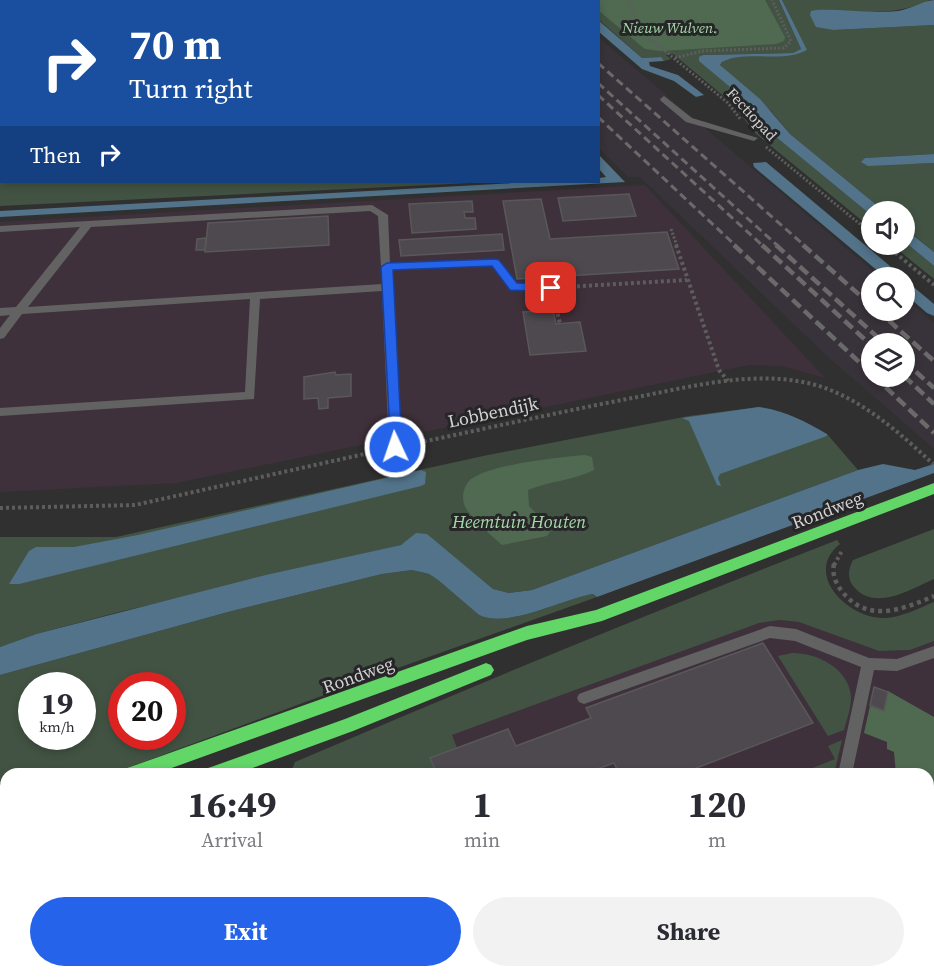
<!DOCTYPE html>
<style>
:root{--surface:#fff;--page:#f2f2f3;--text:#2b2b33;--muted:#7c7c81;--accent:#2563eb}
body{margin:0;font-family:"Source Serif 4",serif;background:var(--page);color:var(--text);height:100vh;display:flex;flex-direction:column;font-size:22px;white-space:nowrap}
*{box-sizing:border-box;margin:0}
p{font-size:20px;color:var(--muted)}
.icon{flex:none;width:33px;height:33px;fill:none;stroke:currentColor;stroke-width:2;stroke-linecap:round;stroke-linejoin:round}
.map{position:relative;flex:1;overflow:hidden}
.panel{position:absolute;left:0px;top:768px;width:934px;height:210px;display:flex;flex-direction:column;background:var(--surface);border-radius:18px 18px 0 0;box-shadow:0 3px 9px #0003}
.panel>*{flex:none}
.banner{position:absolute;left:0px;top:0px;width:600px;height:183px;box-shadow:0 3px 9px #0003;background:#1a4fa0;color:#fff;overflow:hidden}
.fabs{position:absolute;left:861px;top:201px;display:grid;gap:12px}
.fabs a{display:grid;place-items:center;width:54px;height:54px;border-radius:50%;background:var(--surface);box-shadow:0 3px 9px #0003;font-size:30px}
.speed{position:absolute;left:18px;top:672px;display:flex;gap:12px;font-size:30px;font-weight:700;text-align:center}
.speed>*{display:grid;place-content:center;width:78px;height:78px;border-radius:50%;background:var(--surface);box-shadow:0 3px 9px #0003;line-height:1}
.speed small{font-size:15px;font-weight:400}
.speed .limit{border:9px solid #d22;background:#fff;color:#111}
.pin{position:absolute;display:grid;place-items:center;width:51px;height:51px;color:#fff;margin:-26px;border-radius:12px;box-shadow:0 3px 9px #0006}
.me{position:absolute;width:66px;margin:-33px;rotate:357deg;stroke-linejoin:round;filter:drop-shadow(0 0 4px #0008)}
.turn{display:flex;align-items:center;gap:21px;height:126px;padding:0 30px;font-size:27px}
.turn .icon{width:78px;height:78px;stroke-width:2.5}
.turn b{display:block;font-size:42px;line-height:51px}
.then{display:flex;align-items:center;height:57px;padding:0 30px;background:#0003;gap:12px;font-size:22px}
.eta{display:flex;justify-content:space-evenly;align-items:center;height:102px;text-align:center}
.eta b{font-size:36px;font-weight:700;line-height:42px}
.action{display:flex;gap:12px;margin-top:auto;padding:12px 30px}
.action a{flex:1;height:69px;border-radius:36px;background:var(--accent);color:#fff;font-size:24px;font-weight:700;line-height:69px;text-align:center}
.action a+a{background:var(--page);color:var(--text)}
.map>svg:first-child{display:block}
</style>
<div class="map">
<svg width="934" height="978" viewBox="0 0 934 978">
<rect width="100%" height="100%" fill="#303030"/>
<!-- built -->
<path fill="#38333a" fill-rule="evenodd" d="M598,37l282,240 -8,1v32h32l1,-12 29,25v126l-108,-94 -186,-178h-12l-29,-29zM872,344h32v32h-32z"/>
<!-- education -->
<g fill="#3f313b">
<path d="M645,185l180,193 -42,-12 -34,-1 -573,118 -176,9v-270z"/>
<path d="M780,620l19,2 17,5 63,24 31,-1 24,-9v337h-601l3,-6h592v-198h-553l77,-39 288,-106 19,-6z"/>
</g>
<!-- green -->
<g fill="#425343" fill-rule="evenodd">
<path d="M0,0l427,1 -425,1v180h489l-491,24z"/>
<path d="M575,0h204l22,49 -8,4 -90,2 -4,5 50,43 27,34 95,78v13l-116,-95 -23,-30 -59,-49 -7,1 5,4 -7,2 -4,-4 -18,1 -43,-38 -1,-18z"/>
<path d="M782,0h148c-33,16 -68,12 -103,10l7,20 100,-5v129l-69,4 49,6 20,-1v89l-29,-24 -1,-16 -20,-1 -94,-77 -19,-23 -51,-46 2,-3c26,-13 58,-1 84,-12z"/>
<path d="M905,242l29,24v13l-42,-34 12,-1z"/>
<path d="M759,407c27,4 46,13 67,30l1,-3 31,36 -326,120 -23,3 -16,-4 -64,-52 -19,2 -9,6 -282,67 -83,22 -36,13v-110h116l367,-81 206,-40z"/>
<path d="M934,529v50c-23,10 -59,33 -80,8 -7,-8 -6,-18 -1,-27z"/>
<path d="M837,540l3,4c-38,30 9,76 46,74 16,-1 33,-10 48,-16v39l-24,9 -31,1 -80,-29 -19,-2 -21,3 -307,112 5,13 -27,10 7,16h-147l5,-12c180,-77 360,-151 542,-222z"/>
<path d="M412,570l17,4 9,6 41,35c29,14 83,-16 114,-21l4,3 -216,77 -270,100h-105v34l-6,2v-135l228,-63 154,-38zM32,686h50v50h-50zM122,686h50v50h-50z"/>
<path d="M792,653c25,0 57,15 59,44 0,11 -4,22 -7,33l-16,6 -50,-80z"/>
<path d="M842,740l-8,34h-27l-2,-3 30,-12 -7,-13z"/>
<path d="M6,854v100l-6,3v-102z"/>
<path d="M934,854v124h-64l-2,-6h60v-115z"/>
</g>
<!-- forest -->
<g fill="#506a52">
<path d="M585,0h180l20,37 -1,4 -8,3 -116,7 -15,-2 -46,-38 -1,-9z"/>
<path d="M585,455l7,2 2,13c-19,10 -44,11 -66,20l1,16 19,19 2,7 -3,4 -45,9c-9,-8 -35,-30 -38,-41 -2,-7 -1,-15 4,-22 14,-17 93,-25 117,-27z"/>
<path d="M888,691l46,26v111l-5,2 -1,-56h-32l-2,-22 -7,-3v-7l-23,-9 6,-27 14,5z"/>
</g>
<!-- water -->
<g fill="#527389">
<path d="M779,0h3l25,50c-26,14 -59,-1 -85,12l-2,3 40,34 30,35 94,77 -12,1 -1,3 -95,-78 -27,-34 -50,-42v-4l4,-2 90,-2 8,-4z"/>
<path d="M934,0v25l-100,5 -18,-3 -6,-12 1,-4 5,-1c28,-1 54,4 82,1 13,-2 24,-10 36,-11z"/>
<path d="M598,20l44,38 19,-1 3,4 -15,1 1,4 28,9 26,20 -8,2 -22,-16 -32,-12 -43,-37z"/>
<path d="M934,154v9l-66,3 -7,-4 4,-4z"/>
<path d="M599,155l26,27 -625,35v-6l532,-29h66l1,-4 7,-1 -7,-8z"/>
<path d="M766,162l137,115h-18l-131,-110 -1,-4z"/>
<path d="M904,228l30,24v14l-29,-24z"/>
<path d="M904,279l30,25v12l-7,-3 -22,-19z"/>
<path d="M759,407c26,4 46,14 68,27v2l-107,38 -2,4 3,8 -4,-1 -28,-64 -7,-3z"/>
<path d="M883,464l32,6 19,-6v9l-337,124 -4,-3c-31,5 -85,35 -114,21l-41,-35 -9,-6 -17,-4 -30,4 -154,38 -228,63v-28l36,-13 230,-59 135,-30 15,-12 11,1 66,55 16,4 23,-3 326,-120z"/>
<path d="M421,470l5,2 -1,12 -4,2 -402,98h-10l20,-33 7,-4h38l64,-12z"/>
</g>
<!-- building -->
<g fill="#4d494f" stroke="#595859" stroke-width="1.5">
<path d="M629,194l7,22 -73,5 -5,-23z"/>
<path d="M541,199l9,40 117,-7 12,37 -162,10 -14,-78z"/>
<path d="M472,201l1,11h-9l1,6h10l1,11 -64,4 -3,-29z"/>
<path d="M328,216l1,29 -124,7 3,-29z"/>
<path d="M502,234l2,16 -103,6 -2,-16z"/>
<path d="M206,238l-1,12h-9l1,-11z"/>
<path d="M553,310l3,14 24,-2 6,29 -56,4 -7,-43z"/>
<path d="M335,372l1,3 15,-1v22l-23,2v10l-9,1 -1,-11 -14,1v-22z"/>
<path d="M763,643l50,80 -132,51h-62l-5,-11 -30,11h-147l-7,-16 78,-29 8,17 75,-28 -5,-10z"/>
<path d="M874,687l14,5 -4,19 -14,-6z"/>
<path d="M73,972h180l-2,6h-185v-2z"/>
<path d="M336,972h121l6,6h-130z"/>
<path d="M496,972h315v4l-329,2z"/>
</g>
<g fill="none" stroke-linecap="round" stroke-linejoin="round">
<!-- path-far2 -->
<g stroke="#5d5d5d" stroke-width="3" stroke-dasharray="2 2" stroke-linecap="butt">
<path d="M629,0l12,31 87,72 13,17"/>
<path d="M675,58l27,-7 82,-3 7,-7 -19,-41"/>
<path d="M766,147l106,87"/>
<path d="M671,229l6,17"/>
<path d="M885,244l3,2"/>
</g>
<!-- path-far1 -->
<g stroke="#5d5d5d" stroke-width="4" stroke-dasharray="3 3" stroke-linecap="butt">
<path d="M676,245l43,125 9,11"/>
<path d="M886,245l48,40"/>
<path d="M565,287l122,-7"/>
<path d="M555,302l5,22"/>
<path d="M412,444c72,-15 143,-31 215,-45 59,-11 121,-29 181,-16 48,11 90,48 125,81"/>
<path d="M0,508l135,-3 243,-54"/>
<path d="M834,565l8,-14"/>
</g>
<!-- path -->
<g stroke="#5d5d5d" stroke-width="4.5" stroke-dasharray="4 4" stroke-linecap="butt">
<path d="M834,564c-2,9 1,18 7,26 25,34 61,20 93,6"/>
<path d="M928,843l6,-3"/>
</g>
<!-- lane -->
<g fill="#636263" fill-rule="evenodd">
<path d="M664,96l28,22 66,20 -4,3 -68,-19 -25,-21 -1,-2z"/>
<path d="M372,205l16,10 2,49 105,-5 4,1 18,24 34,1 5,3 -5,3 -41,-2 -18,-24 -101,5 10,177 -2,3h-8l-2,-3 -7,-156 -122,8 -6,100 -254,17v-8l245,-16 5,-93 -228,15 -18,24 -4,1v-11l10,-13 -10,1v-8l16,-1 64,-80 -80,5v-6zM370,211l8,5 4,68 -354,23 63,-80z"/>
<path d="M770,626l26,3 73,29 28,1 37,-13v12l-37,13 -23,-1 -22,104h-14l23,-107 -66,-26 -25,-3 -186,66 -5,-2 -2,-4 2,-4 5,-2z"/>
<path d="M834,972h16l1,6h-16z"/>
</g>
<!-- street -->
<rect fill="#636263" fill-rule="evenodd" x="274" y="972" width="30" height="6"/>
<!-- fast -->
<g fill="#63d668" fill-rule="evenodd">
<path d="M934,483v11l-332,127 -75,19 -372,134h-30l2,-6 6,-2 394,-140 69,-16z"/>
<path d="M486,663l5,2 3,5 -3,5 -138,56 -117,43h-30l2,-6 6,-2 131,-47z"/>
<path d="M6,808v16l-6,2v-16z"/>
</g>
<!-- rail-far1 -->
<g stroke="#6a6a6a" stroke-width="3" stroke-dasharray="8 4.5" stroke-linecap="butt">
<path d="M474,0l2,2"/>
<path d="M495,0l2,2"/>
<path d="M527,0l2,2"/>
<path d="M598,63l207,183"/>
<path d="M598,83l180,163"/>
<path d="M598,95l165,151"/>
<path d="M598,117l138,129"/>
</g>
<!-- rail -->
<g stroke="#6a6a6a" stroke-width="4.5" stroke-dasharray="11 5" stroke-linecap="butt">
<path d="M734,245l138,129"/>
<path d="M762,245l110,101"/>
<path d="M776,245l109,99"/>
<path d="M803,245l69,61"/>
<path d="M877,310l57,51"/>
<path d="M904,361l30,27"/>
<path d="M874,376l60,57"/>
<path d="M904,376l30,28"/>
</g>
</g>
<!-- route -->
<path fill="#2563eb" stroke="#184099" stroke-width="1.5" d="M495,259l4,1 18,23 34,1 6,4 -6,4 -41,-2 -18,-24 -99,4 9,177 -7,5 -4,-1 -10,-184 6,-4z"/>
<g text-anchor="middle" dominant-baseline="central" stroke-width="6" stroke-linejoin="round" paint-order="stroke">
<!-- far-park labels -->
<g font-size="15" font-style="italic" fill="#a5d9a8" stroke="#262527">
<text x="670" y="27">Nieuw Wulven.</text>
</g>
<!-- far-street labels -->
<g font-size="15" fill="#d3d2d3" stroke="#262527">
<text transform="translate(752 114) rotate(47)">Fectiopad</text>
</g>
<!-- street labels -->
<g font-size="18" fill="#d3d2d3" stroke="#262527">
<text transform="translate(493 412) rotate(-12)">Lobbendijk</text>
<text transform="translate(827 510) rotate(-21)">Rondweg</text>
<text transform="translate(358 675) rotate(-20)">Rondweg</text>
</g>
<!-- park labels -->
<g font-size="18" font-style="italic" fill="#a5d9a8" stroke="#262527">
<text x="519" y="521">Heemtuin Houten</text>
</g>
</g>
</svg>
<div class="fabs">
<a><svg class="icon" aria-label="sound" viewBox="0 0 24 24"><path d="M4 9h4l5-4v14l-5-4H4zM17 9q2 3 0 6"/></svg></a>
<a><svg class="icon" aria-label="search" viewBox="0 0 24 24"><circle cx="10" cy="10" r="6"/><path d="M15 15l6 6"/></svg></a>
<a><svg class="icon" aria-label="layers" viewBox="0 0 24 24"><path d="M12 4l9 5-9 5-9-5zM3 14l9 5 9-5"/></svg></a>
</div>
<div class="speed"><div>19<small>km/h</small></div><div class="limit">20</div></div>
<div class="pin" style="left:551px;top:288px;background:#d93025"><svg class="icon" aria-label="arrive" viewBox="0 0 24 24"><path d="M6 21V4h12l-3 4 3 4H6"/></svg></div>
<svg class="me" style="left:395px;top:447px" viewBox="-20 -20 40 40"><circle r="17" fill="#2563eb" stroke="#fff" stroke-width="3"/><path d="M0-11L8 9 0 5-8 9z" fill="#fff"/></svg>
<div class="banner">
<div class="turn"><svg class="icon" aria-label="right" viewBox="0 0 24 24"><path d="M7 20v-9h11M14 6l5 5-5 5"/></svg><div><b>70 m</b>Turn right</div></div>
<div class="then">Then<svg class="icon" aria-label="right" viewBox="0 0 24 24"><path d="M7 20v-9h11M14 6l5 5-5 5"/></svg></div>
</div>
<section class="panel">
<div class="eta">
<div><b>16:49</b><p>Arrival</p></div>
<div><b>1</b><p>min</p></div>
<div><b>120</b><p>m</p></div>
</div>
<div class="action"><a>Exit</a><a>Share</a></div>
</section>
</div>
